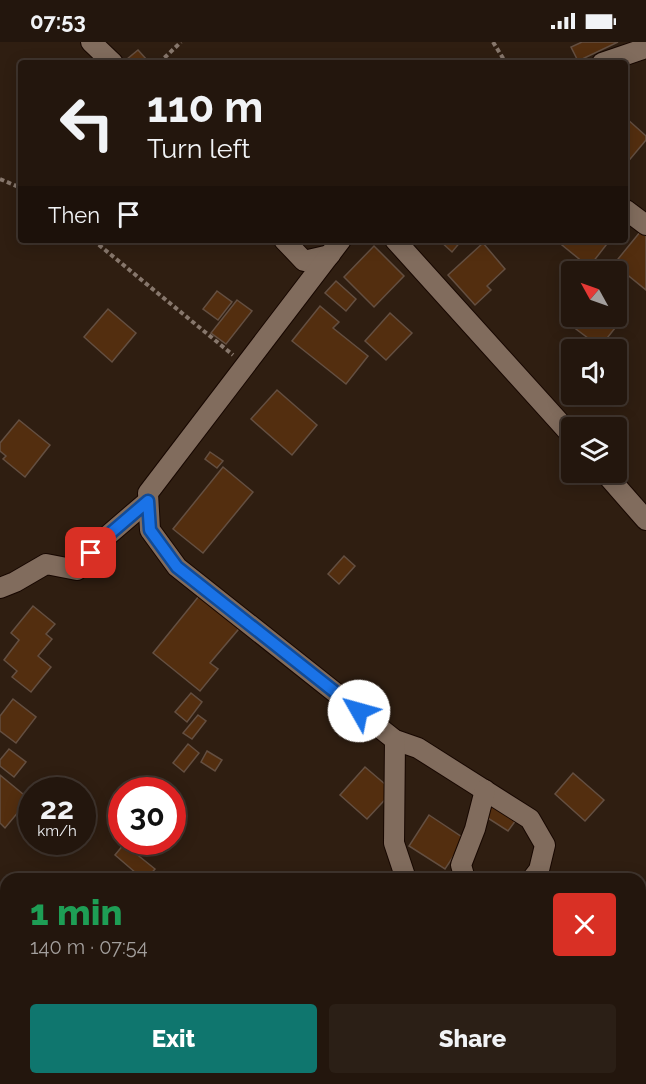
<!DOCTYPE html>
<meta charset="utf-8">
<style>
:root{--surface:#23160d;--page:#2b1f16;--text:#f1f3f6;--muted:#a39f9d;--line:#40352e;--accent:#0f766e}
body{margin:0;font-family:Raleway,sans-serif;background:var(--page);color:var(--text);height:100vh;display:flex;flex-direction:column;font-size:22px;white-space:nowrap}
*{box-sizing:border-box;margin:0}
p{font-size:20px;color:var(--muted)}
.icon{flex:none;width:33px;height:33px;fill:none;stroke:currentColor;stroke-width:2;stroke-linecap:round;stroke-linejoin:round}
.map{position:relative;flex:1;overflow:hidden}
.details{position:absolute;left:0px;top:831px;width:646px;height:212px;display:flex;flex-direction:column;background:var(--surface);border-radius:18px 18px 0 0;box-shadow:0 3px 15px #0003,0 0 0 2px var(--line)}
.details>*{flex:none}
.banner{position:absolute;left:18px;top:18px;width:610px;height:183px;border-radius:6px;box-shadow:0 3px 15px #0003,0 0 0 2px var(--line);background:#23160d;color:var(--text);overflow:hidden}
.needle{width:39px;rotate:310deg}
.tools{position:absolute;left:561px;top:219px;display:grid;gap:12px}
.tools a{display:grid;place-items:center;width:66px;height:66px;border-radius:6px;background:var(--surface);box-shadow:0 3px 15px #0003,0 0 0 2px var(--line);font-size:30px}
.speed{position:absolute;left:18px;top:735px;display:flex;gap:12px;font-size:30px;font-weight:700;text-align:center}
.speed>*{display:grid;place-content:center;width:78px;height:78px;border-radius:50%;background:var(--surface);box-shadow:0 3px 15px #0003,0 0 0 2px var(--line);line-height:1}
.speed small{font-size:15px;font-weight:400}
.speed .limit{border:9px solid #d22;background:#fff;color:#111}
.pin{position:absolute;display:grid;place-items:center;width:51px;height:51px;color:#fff;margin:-26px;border-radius:12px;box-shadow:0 3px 9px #0006}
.me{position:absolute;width:66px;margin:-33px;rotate:308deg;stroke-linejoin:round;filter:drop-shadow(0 0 4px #0008)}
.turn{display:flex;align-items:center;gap:21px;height:126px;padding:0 30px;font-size:27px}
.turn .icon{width:78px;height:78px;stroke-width:2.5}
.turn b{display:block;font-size:42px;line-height:51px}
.then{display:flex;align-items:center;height:57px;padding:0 30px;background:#0003;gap:12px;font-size:22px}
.round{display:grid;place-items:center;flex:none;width:63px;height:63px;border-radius:6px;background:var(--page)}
.headline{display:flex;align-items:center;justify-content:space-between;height:102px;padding:0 30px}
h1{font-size:36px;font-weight:800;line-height:45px;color:#1e9e55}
.primary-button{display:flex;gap:12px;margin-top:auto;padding:12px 30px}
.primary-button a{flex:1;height:69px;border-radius:6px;background:var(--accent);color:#fff;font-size:24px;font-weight:800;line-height:69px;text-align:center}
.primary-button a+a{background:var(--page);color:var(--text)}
.status{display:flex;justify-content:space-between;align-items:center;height:42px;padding:0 30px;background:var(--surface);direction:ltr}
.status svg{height:16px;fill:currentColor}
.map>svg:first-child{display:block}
</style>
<div class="status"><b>07:53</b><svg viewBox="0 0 49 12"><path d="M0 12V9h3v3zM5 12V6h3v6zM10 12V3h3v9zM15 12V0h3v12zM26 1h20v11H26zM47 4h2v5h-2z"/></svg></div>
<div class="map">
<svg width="646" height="1042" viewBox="0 0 646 1042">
<rect width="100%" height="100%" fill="#2f1e11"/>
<!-- building -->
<g fill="#532e0f" stroke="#644f41" stroke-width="1.5">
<path d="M582,0h36l-40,19 -7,-14z"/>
<path d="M138,8l9,10 -4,3h-15l-2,-3z"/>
<path d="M626,76l20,18v4l-20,24z"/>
<path d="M640,190l6,4v54l-32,-26z"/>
<path d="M439,198h23l-10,12z"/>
<path d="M558,198h52l-21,27 -32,-26z"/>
<path d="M483,201l22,26 -18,17 4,4 -16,15 -27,-30z"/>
<path d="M374,204l30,30 -30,31 -30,-30z"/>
<path d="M336,239l20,18 -10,12 -21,-18z"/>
<path d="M217,249l15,11 -14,18 -15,-11z"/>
<path d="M237,258l15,11 -26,33 -15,-11z"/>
<path d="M320,264l19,16 -6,6 35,28 -22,28 -54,-43z"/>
<path d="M108,267l28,24 -24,29 -28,-25z"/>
<path d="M572,268v6h44v-2l7,4 -23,29 -36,-27z"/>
<path d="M390,271l22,20 -26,27 -21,-19z"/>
<path d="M277,348l40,35 -25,30 -41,-36z"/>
<path d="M19,378l31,25 -25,32 -22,-18 3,-3 -6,-5v-8z"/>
<path d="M210,410l13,9 -6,7 -12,-9z"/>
<path d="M223,425l30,25 -50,61 -30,-24z"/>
<path d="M344,514l11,10 -16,18 -11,-10z"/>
<path d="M203,549l40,33 -33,39 8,6 -18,22 -47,-38z"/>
<path d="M33,564l22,18 -9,10 6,5 -14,17 13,11 -20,25 -19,-15 5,-6 -13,-11 15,-20 -8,-7z"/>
<path d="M191,651l11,9 -15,20 -12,-10z"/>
<path d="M13,657l23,18 -20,26 -16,-12v-15z"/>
<path d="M198,673l8,6 -14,18 -9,-6z"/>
<path d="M188,702l11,9 -15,19 -11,-9z"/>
<path d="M9,707l17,13 -12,15 -14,-11v-6z"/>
<path d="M207,709l15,9 -7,11 -14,-9z"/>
<path d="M365,725l28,24 -26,28 -27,-24z"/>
<path d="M573,731l31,27 -19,21 -30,-27z"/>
<path d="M0,733l29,24 -24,29 -5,-5z"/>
<path d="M490,762l26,16 -8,11 -25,-16z"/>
<path d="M429,773l36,24 -20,30 -36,-23z"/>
<path d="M124,802l31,25 -9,10h-3l-28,-24z"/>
<path d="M640,1025l6,3v14h-42l3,-6h33z"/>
<path d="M446,1036l-4,6h-25l-6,-5z"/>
<path d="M541,1036h22l-3,6h-22z"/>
</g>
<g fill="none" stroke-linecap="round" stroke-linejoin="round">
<defs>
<g id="street">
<path d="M91,0l22,21"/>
<path d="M602,21l44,-15"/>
<path d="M626,168l20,15"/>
<path d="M284,198l20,21 26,-6"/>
<path d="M341,198l-193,253 2,37 27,37 218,173 23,8 112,71 15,26 -6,25 -7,9"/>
<path d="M395,198l177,196"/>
<path d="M604,430l42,48"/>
<path d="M0,546l15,-6 31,-18 31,6 29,-33 42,-36"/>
<path d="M395,698l-1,103 12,36"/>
<path d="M465,837l-4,-14 14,-36 10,-39"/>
<path d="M640,1001l6,3"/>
</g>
</defs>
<!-- street casing -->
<use href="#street" stroke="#170700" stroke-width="22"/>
<!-- path -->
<g stroke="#87776c" stroke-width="4" stroke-dasharray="4.5 3" stroke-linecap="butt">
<path d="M493,0l13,21"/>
<path d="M159,21l22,-21"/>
<path d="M0,137l21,9"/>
<path d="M93,198l140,115"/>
</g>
<!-- street -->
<use href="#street" stroke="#816c5d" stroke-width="20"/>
</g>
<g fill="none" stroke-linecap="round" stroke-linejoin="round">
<defs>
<path id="route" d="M91,511l15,-16 42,-36 2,29 27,37 182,144"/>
</defs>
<!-- route casing -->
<use href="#route" stroke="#114b97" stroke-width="15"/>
<!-- route -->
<use href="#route" stroke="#1a73e8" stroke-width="10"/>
</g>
</svg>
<div class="tools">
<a><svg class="needle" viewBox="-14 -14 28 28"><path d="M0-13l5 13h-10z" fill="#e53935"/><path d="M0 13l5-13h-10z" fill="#a39f9d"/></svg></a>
<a><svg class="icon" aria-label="sound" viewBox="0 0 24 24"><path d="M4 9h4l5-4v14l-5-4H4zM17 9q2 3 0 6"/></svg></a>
<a><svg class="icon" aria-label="layers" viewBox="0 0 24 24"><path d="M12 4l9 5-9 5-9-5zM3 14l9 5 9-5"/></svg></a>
</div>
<div class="speed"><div>22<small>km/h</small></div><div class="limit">30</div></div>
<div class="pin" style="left:91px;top:511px;background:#d93025"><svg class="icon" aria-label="arrive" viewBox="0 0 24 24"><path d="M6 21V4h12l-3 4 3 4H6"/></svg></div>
<svg class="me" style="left:359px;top:669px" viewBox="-20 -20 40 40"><circle r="19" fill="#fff"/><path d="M0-13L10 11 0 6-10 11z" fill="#1a73e8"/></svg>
<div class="banner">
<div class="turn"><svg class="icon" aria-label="left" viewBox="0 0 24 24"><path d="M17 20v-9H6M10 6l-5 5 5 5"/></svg><div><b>110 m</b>Turn left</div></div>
<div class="then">Then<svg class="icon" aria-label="arrive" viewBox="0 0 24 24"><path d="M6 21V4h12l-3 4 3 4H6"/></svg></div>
</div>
<section class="details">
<div class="headline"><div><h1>1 min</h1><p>140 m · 07:54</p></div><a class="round" style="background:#d93025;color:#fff"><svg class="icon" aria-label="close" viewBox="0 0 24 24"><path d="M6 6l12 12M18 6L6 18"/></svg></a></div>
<div class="primary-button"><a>Exit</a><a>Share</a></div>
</section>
</div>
